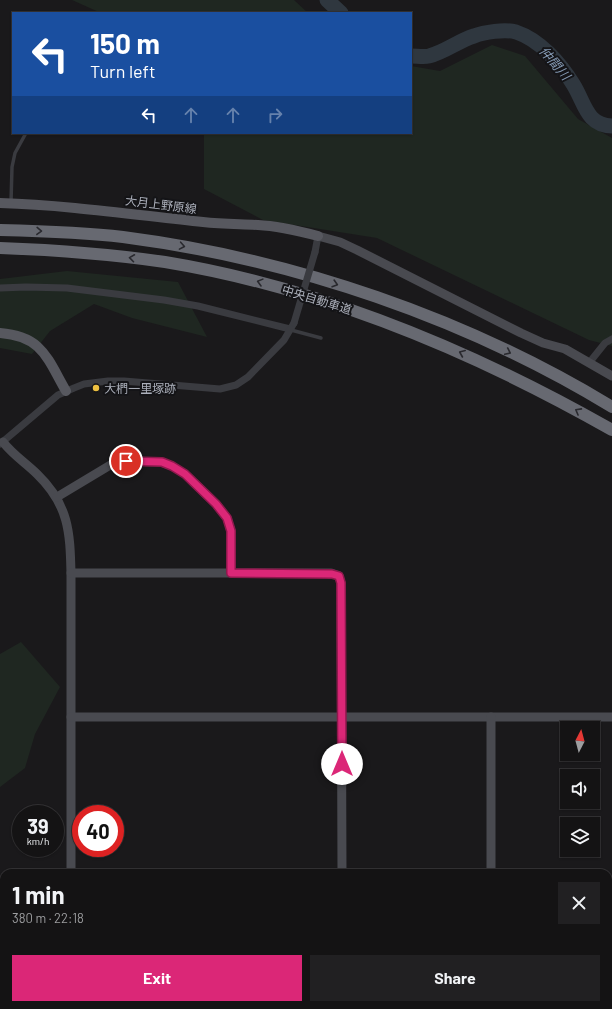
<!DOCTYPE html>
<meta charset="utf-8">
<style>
:root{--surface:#141314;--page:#212022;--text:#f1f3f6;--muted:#9d9ea0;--line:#333234;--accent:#db2777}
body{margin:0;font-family:Barlow,"Noto Sans JP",sans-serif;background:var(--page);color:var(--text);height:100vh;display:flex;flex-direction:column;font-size:15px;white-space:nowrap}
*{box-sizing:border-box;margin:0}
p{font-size:13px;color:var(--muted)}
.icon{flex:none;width:22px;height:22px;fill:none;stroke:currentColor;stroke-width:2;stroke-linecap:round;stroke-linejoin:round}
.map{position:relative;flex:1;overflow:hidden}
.drawer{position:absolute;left:0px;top:869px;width:612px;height:140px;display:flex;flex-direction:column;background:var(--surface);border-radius:12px 12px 0 0;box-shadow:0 1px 3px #0004,0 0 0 1px var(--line)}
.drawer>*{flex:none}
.guide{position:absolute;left:12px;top:12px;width:400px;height:122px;border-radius:0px;box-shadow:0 1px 3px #0004,0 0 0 1px var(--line);background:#1a4fa0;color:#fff;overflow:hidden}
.needle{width:26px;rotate:6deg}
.fabs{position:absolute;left:560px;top:721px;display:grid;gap:8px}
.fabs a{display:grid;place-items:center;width:40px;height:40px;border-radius:0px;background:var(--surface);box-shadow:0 1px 3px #0004,0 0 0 1px var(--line);font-size:20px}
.speed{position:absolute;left:12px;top:805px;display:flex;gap:8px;font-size:20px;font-weight:700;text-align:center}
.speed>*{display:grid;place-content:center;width:52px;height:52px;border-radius:50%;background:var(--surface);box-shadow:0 1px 3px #0004,0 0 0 1px var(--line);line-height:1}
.speed small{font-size:10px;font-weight:400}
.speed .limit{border:6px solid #d22;background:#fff;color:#111}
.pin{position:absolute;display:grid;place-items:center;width:34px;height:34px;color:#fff;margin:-17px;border:2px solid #fff;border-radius:50%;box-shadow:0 1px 4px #0007}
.me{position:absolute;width:44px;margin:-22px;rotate:0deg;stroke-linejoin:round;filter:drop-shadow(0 0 3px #0008)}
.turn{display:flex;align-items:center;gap:14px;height:84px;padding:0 12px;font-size:18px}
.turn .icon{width:52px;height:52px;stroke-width:2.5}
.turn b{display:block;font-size:28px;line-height:34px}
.lanes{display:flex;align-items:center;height:38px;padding:0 12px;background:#0003;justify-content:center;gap:20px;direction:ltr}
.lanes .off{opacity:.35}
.round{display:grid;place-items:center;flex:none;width:42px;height:42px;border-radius:0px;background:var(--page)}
.overview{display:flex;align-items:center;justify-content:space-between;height:68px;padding:0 12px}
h1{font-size:24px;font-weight:700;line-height:30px}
.primary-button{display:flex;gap:8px;margin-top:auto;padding:8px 12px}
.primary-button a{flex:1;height:46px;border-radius:0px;background:var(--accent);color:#fff;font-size:16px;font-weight:700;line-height:46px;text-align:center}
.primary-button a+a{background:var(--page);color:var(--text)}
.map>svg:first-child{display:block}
</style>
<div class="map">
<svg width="612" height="1009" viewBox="0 0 612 1009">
<rect width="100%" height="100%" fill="#1a191b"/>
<!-- green -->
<g fill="#1f2721">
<path d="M72,0h222l14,13h-207z"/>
<path d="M492,45l33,11 53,63 34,19v208l-23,-6 -212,-102 -114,-18 -59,-31v-56h207v-67l29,5z"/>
<path d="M67,271l111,11 29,55 -75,-19 -38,-14 -44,27 -18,23 -32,-6v-69z"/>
<path d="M21,642l39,45 -25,47 -10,34 -25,19v-133z"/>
<path d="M0,924l4,2v79h51v4h-55z"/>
</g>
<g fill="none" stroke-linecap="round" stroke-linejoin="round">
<!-- river -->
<g stroke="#2f373f" stroke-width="15">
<path d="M327,0l14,13"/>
<path d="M411,56c6,0 13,1 18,0 16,-4 29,-15 45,-20 10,-4 31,-7 42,-4 24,8 44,31 57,52 12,19 13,41 39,42"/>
</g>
<!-- lane -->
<g stroke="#3a3b40" stroke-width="3.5">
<path d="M11,202l1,-35 3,-14 11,-20"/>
<path d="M291,330l30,8"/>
</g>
<!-- street -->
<g stroke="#3a3b40" stroke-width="7">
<path d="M315,252l3,-16"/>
<path d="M0,288l26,-1 41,1 97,12 34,6 92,23"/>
<path d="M589,363l16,-20 7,-4"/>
<path d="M0,444l58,-49 16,-7 10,-4 24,-3h16l96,8 16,-4 12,-8 36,-37 10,-17"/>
<path d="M0,995l4,9"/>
<path d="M51,1005v4"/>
</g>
<!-- secondary -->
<g stroke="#494a50" stroke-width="9">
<path d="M318,236l22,6 17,8 164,83 22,10 22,6 47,27"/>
<path d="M3,442c10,13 23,21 34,32 32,31 33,58 34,99v300"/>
<path d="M57,497l55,-33 13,-3 36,1 11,4 13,8 31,30 11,14 4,13v42"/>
<path d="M71,573h260l8,3 2,7 1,290"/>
<path d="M71,717h541"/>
<path d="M491,717v156"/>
<path d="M608,998h4"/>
<path d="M71,1005v4"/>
<path d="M343,1009v-4"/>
</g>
<!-- primary -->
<g stroke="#57585f" stroke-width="10">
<path d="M0,203c68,2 136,12 203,19 19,2 37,2 55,3 21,1 41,6 60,11"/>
<path d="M0,333c42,3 47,25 66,58"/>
</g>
<!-- highway -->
<g stroke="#676971" stroke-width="12">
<path d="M0,230c41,1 82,2 123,7 170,22 343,81 489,170"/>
<path d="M0,248c55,2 110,6 165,14 158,26 308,89 447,168"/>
</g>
<!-- street-bridge -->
<path stroke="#3a3b40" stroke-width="7" d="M294,323l21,-71"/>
</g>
<!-- one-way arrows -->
<defs><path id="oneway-chevron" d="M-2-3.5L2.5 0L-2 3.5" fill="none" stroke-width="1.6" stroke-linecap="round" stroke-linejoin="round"/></defs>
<g stroke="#29292e">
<use href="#oneway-chevron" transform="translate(39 231) rotate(2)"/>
<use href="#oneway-chevron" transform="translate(182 246) rotate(10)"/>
<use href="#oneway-chevron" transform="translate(132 258) rotate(-172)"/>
<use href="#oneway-chevron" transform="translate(260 282) rotate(-165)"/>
<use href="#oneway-chevron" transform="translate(335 284) rotate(17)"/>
<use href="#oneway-chevron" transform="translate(508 352) rotate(25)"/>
<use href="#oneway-chevron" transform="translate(462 353) rotate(-157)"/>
<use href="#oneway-chevron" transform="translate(578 411) rotate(-151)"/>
</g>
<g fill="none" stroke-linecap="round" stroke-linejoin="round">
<defs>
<path id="route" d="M126,461l36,1 10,4 13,8 31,30 11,14 4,13v42l101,1 7,2 2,7 1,181"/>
</defs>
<!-- route casing -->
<use href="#route" stroke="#8e194d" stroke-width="10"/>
<!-- route -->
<use href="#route" stroke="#db2777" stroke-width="7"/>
</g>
<!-- markers -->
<circle fill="#ecbf41" stroke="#141417" stroke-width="1.5" cx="96" cy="388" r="4"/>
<g text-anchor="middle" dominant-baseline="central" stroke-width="4" stroke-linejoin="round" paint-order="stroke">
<!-- street labels -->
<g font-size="12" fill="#acb0bb" stroke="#141417">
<text transform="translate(161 204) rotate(7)">大月上野原線</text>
<text transform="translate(317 299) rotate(17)">中央自動車道</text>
</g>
<!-- poi labels -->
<g font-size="12" fill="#acb0bb" stroke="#141417" text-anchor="start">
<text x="104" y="388">大椚一里塚跡</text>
</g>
<!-- water labels -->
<g font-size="13" font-style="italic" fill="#859ab4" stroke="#141417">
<text transform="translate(555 63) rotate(49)">仲間川</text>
</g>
</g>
</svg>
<div class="fabs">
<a><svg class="needle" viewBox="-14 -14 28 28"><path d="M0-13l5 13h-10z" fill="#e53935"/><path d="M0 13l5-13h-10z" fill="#9d9ea0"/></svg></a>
<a><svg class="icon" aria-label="sound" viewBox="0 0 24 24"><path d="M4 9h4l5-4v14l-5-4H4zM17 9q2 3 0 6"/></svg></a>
<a><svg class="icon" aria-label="layers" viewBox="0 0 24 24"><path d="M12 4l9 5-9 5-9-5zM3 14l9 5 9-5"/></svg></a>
</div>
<div class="speed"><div>39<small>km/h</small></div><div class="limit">40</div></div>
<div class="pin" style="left:126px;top:461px;background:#d93025"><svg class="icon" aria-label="arrive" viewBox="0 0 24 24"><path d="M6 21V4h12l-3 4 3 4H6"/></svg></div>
<svg class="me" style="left:342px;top:764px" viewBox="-20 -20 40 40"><circle r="19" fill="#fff"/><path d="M0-13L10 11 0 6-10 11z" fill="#db2777"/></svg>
<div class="guide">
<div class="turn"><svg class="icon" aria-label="left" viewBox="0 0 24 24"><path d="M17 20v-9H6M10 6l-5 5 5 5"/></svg><div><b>150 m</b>Turn left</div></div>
<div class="lanes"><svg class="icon" aria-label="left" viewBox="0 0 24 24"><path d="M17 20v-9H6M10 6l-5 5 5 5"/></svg><svg class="icon off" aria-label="ahead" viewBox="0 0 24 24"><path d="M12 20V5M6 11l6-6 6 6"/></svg><svg class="icon off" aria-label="ahead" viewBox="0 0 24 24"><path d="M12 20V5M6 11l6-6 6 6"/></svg><svg class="icon off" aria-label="right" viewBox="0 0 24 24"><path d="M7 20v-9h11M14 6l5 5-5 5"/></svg></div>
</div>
<section class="drawer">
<div class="overview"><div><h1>1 min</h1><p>380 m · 22:18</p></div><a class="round"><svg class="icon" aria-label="close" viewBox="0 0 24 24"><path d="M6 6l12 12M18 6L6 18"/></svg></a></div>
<div class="primary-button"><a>Exit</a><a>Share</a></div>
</section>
</div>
